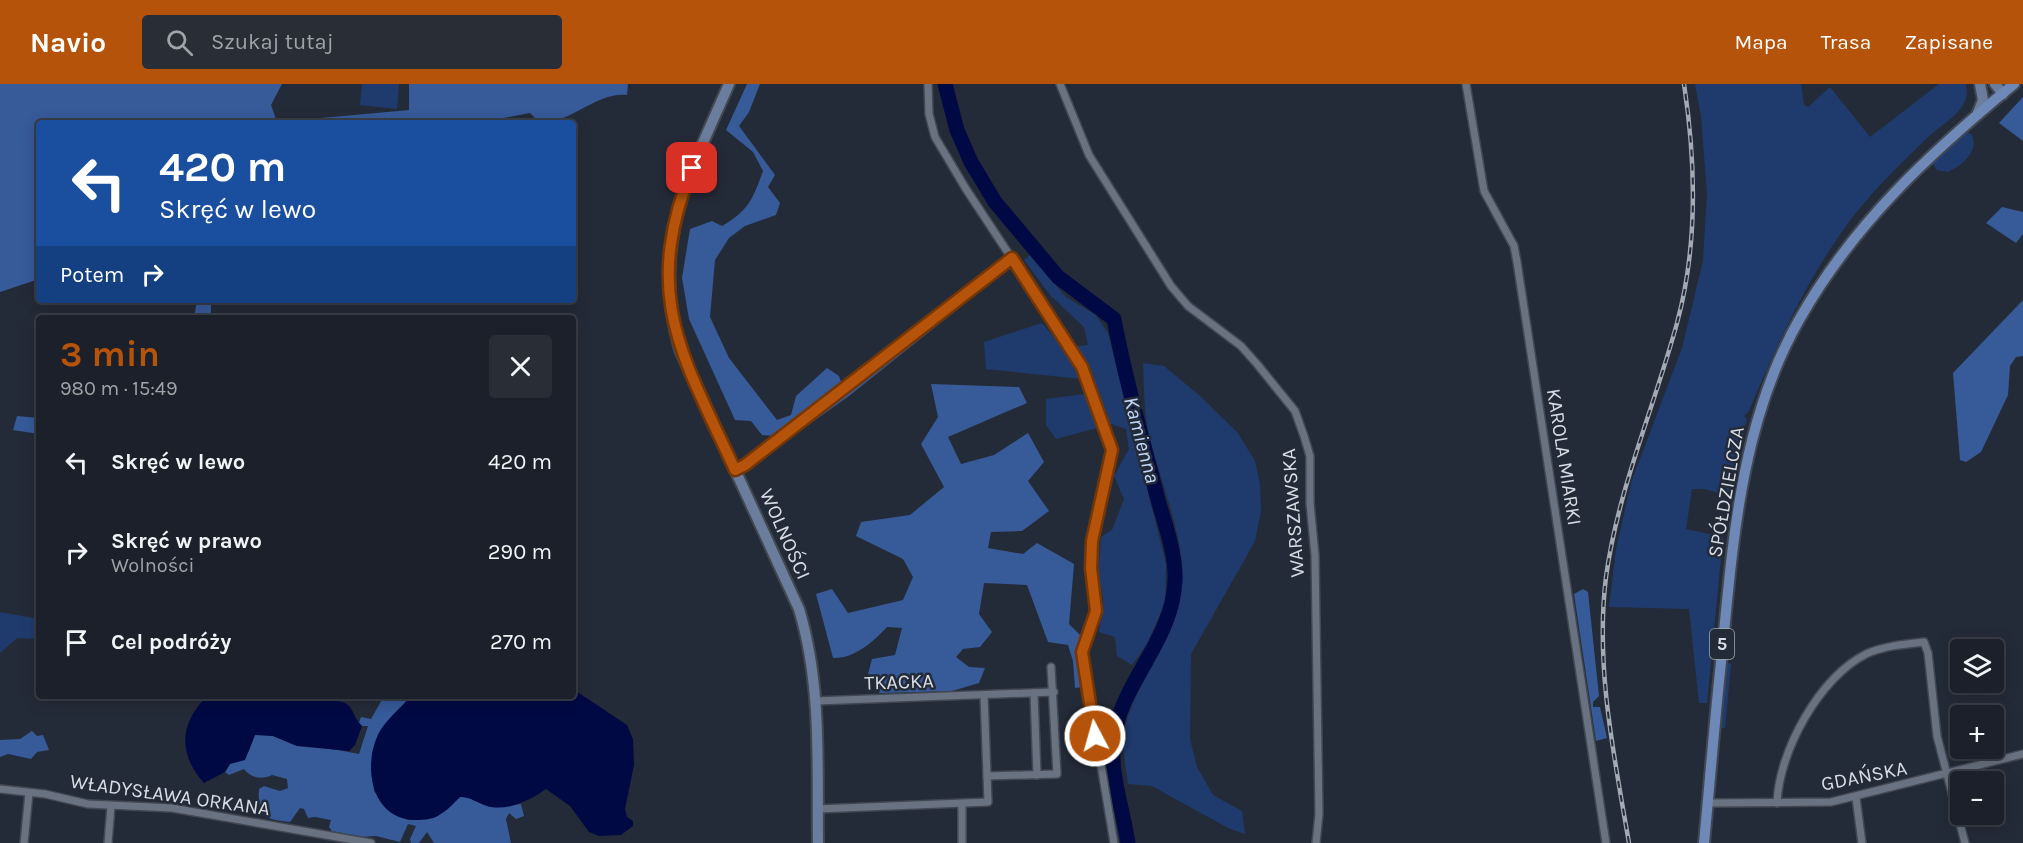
<!DOCTYPE html>
<html lang="pl">
<meta charset="utf-8">
<style>
:root{--surface:#1b202a;--page:#282d36;--text:#f1f3f6;--muted:#a0a3a8;--line:#393e47;--accent:#b45309}
body{margin:0;font-family:Karla,sans-serif;background:var(--page);color:var(--text);height:100vh;display:flex;flex-direction:column;font-size:22px;white-space:nowrap}
*{box-sizing:border-box;margin:0}
p{font-size:20px;color:var(--muted)}
.icon{flex:none;width:33px;height:33px;fill:none;stroke:currentColor;stroke-width:2;stroke-linecap:round;stroke-linejoin:round}
.map{position:relative;flex:1;overflow:hidden}
.drawer{position:absolute;left:36px;top:231px;width:540px;height:384px;display:flex;flex-direction:column;background:var(--surface);border-radius:6px;box-shadow:0 3px 15px #0003,0 0 0 2px var(--line)}
.drawer>*{flex:none}
.guide{position:absolute;left:36px;top:36px;width:540px;height:183px;border-radius:6px;box-shadow:0 3px 15px #0003,0 0 0 2px var(--line);background:#1a4fa0;color:#fff;overflow:hidden}
.fabs{position:absolute;left:1950px;top:555px;display:grid;gap:12px}
.fabs a{display:grid;place-items:center;width:54px;height:54px;border-radius:6px;background:var(--surface);box-shadow:0 3px 15px #0003,0 0 0 2px var(--line);font-size:30px}
.pin{position:absolute;display:grid;place-items:center;width:51px;height:51px;color:#fff;margin:-26px;border-radius:12px;box-shadow:0 3px 9px #0006}
.me{position:absolute;width:66px;margin:-33px;rotate:354deg;stroke-linejoin:round;filter:drop-shadow(0 0 4px #0008)}
.turn{display:flex;align-items:center;gap:21px;height:126px;padding:0 24px;font-size:27px}
.turn .icon{width:78px;height:78px;stroke-width:2.5}
.turn b{display:block;font-size:42px;line-height:51px}
.then{display:flex;align-items:center;height:57px;padding:0 24px;background:#0003;gap:12px;font-size:22px}
.round{display:grid;place-items:center;flex:none;width:63px;height:63px;border-radius:6px;background:var(--page)}
.headline{display:flex;align-items:center;justify-content:space-between;height:102px;padding:0 24px}
h1{font-size:36px;font-weight:700;line-height:45px;color:var(--accent)}
ul{padding:0;list-style:none}
li{display:flex;align-items:center;gap:18px;height:90px;padding:0 24px}
li div{flex:1}
li b{display:block;font-size:22px}
li em{font-style:normal}
header{display:flex;align-items:center;gap:36px;box-sizing:border-box;height:84px;padding:0 30px;background:var(--accent);color:#fff}
header strong{font-size:28px}
nav{display:flex;gap:33px;margin-inline-start:auto;font-size:21px}
.search{width:420px;height:54px;background:var(--page);display:flex;align-items:center;gap:15px;box-sizing:border-box;padding:0 21px;border-radius:6px;color:var(--muted);font-size:22px}
.map>svg:first-child{display:block}
</style>
<header>
<strong>Navio</strong>
<div class="search"><svg class="icon" aria-label="search" viewBox="0 0 24 24"><circle cx="10" cy="10" r="6"/><path d="M15 15l6 6"/></svg>Szukaj tutaj</div>
<nav><a>Mapa</a><a>Trasa</a><a>Zapisane</a></nav>
</header>
<div class="map">
<svg width="2023" height="759" viewBox="0 0 2023 759">
<rect width="100%" height="100%" fill="#242b38"/>
<!-- green -->
<g fill="#1f3b6d">
<path d="M362,0h37l-2,25 -37,-4z"/>
<path d="M1695,0h106l3,21 4,2 22,-20 40,50 69,-53h27c6,27 -23,38 -40,55 -30,29 -61,59 -85,94 -39,56 -66,116 -92,178l-5,5 3,3 -19,77 -23,-7h-13l-6,40 37,8 -16,166h-8l-10,-94 -80,-2 7,-58 16,-69 50,-132 21,-87 4,-67 -6,-78z"/>
<path d="M1968,48l4,3c7,17 -10,30 -24,37l-11,-2 -4,-6 2,-4z"/>
<path d="M1030,171l36,42 30,18 12,18 58,231 -1,39 -18,41 -15,21 -15,-9 -2,-19 -16,-5 4,-32 -5,-29 3,-34 11,-7 12,-31 -10,-23 15,-27 -3,-20 -14,-5 -56,15 -10,-14v-26l39,-5 -3,-15 -96,-10 -2,-27 58,-19 21,25 25,-3 -4,-18 -33,-31 -27,-36z"/>
<path d="M1143,279l21,3 36,30 37,36 18,29 5,24 1,26 -6,30 -64,113 -1,85 7,28 16,28 29,16 3,23 -17,-6 -76,-42 -24,-2c-3,-22 -8,-46 0,-68 17,-48 51,-85 54,-139 2,-40 -23,-101 -33,-142 -5,-23 -5,-48 -6,-72z"/>
<path d="M0,528l39,7v20l-22,-1 -17,15z"/>
<path d="M1727,578l4,2 -6,64h-4z"/>
</g>
<!-- forest -->
<g fill="#375a99">
<path d="M0,0h282l-11,21 6,17 132,-12v-26h219l-1,11c-31,-3 -55,28 -87,28l-10,-10 -52,10h-439v156l-39,13z"/>
<path d="M747,0h13l-11,28 -10,14 36,49 -7,12 12,16 -4,12 -31,11 -16,12 -14,22 -5,57 19,41 48,62 14,-5 5,-19 31,-28 12,8 5,15 109,-82 1,3 -105,84 -59,42 -13,-4 -3,2 -12,-1 -11,-14 -16,-1 -46,-101 -7,-41 8,-49 22,-8 10,5c26,-15 31,-27 41,-55l-10,-19 -27,-22z"/>
<path d="M2023,13v44l-24,-18z"/>
<path d="M2002,123l21,5v22l-7,9 -30,-20z"/>
<path d="M197,216h14v18h-17z"/>
<path d="M2023,216v56l-7,1 -6,9 -2,29 -27,57 -15,10 -6,-2 -7,-87z"/>
<path d="M931,300l88,3 8,16 -79,34 13,27 33,-9 34,-22 16,29 -16,19 21,30 -27,20 -31,1 -3,16 35,6 14,-11 37,21 -5,60 11,11 2,52 -7,1 -2,-27 -5,-16 -20,-3 -21,-57 -43,-2 -5,31 13,18 -12,15 -17,2 -7,8 13,10 16,1 -6,15 -27,8 -73,2 3,-15 -14,-4 4,-15 23,-4 7,-27 -15,-1c-14,15 -33,32 -54,31l-17,-64 16,-5 16,24 55,-13 10,-23 -10,-18 -47,-23 5,-14 49,-7 34,-28 -23,-43 17,-27z"/>
<path d="M17,332l22,2v16l-26,-4z"/>
<path d="M1583,505l5,3 11,104 -6,6v5h7l7,31 -11,3 -22,-147z"/>
<path d="M384,612h27l-33,38 -6,19 2,38 16,21 18,8 30,-4 22,-19h10l20,10 31,-3 3,12 -8,3 -7,-6 -3,6 5,24h-77l-7,-11 -8,11h-8l-1,-4 6,-13 -8,-2 -8,18 -24,-6 -17,1 -27,-6 -3,-4 2,-7 -16,-3 -7,1 -4,-9 -4,-1 -10,14c-25,-3 -33,-5 -31,-33l5,-3 16,5 8,-3 -1,-9 -15,-4c-10,5 -21,3 -28,-6l-15,6 -4,-3 5,-8 19,-13 6,-17 18,2 24,10h20l42,8 9,-28h-6l-3,-3 2,-6 10,2z"/>
<path d="M32,647l5,5 6,-1 6,15 -12,2 -6,7 -23,-5 -8,3v-17l20,-1z"/>
</g>
<!-- water -->
<g fill="#000943">
<path d="M573,605l54,36 6,14 1,26 -9,44 2,8 6,4v5l-12,9 -22,1 -10,-4 -19,-26 -24,-17c-15,11 -39,23 -59,17 -10,-3 -16,-9 -27,-9 -6,6 -13,14 -21,18 -7,5 -18,5 -27,5 -41,-3 -49,-54 -34,-85 6,-14 23,-27 33,-39h162z"/>
<path d="M207,612h123l3,4c23,3 16,12 29,26l-7,19 -6,6 -52,-5 -24,-10 -18,-1 -10,25 -15,4 -5,8 -21,11c-26,-29 -25,-59 3,-87z"/>
</g>
<g fill="none" stroke-linecap="round" stroke-linejoin="round">
<!-- river -->
<path stroke="#000943" stroke-width="15" d="M945,0l12,46 14,32 24,40 63,75 56,42c11,60 28,118 43,177 7,26 19,57 18,84 -2,55 -43,92 -58,142 -12,42 5,80 11,121"/>
<defs>
<g id="street">
<path d="M928,0l1,30 6,23 31,52 110,167 11,22 25,72 -20,91 -1,27 5,43 -14,41 32,191"/>
<path d="M1060,0l29,71 82,131 17,20 53,40 16,18 38,47 9,25 6,20v47l5,52 4,259 -3,29"/>
<path d="M1466,0l18,107 30,55 3,16 89,581"/>
<path d="M735,386l10,-5 267,-207"/>
<path d="M1034,609l3,82"/>
<path d="M816,617l238,-9"/>
<path d="M987,692l70,-2 -6,-107"/>
<path d="M0,705l45,5 43,10 84,4 199,35"/>
<path d="M1856,714l6,45"/>
<path d="M1708,719l123,-1 192,-48"/>
<path d="M1777,719c2,-52 42,-125 89,-149 18,-8 39,-10 58,-12l4,11 9,83 28,107"/>
<path d="M818,725l170,-7 -4,-107"/>
<path d="M24,759l5,-50"/>
<path d="M108,759l3,-37"/>
<path d="M962,759v-39"/>
</g>
<g id="secondary">
<path d="M729,0c-41,94 -79,160 -49,266l119,259c23,76 18,156 19,234"/>
<path d="M1995,0l8,10"/>
<path d="M1977,31l6,-15 -3,-16"/>
</g>
<path id="primary" d="M1704,759c6,-63 11,-127 18,-190 11,-113 19,-231 77,-333 55,-97 130,-166 215,-236"/>
</defs>
<!-- street casing -->
<use href="#street" stroke="#424852" stroke-width="10"/>
<!-- secondary casing -->
<use href="#secondary" stroke="#424852" stroke-width="14"/>
<!-- primary casing -->
<use href="#primary" stroke="#424852" stroke-width="14"/>
<!-- street -->
<use href="#street" stroke="#697280" stroke-width="7"/>
<!-- secondary -->
<use href="#secondary" stroke="#6b7d9c" stroke-width="10"/>
<!-- primary -->
<use href="#primary" stroke="#6e89b8" stroke-width="10"/>
<defs>
<path id="rail" d="M1629,759c-15,-87 -34,-178 -23,-266 12,-88 48,-169 71,-254 21,-77 19,-160 7,-239"/>
</defs>
<!-- rail casing -->
<use href="#rail" stroke="#a4aab3" stroke-width="4.5"/>
<!-- rail -->
<use href="#rail" stroke="#242b38" stroke-width="2" stroke-dasharray="7" stroke-linecap="butt"/>
</g>
<g fill="none" stroke-linecap="round" stroke-linejoin="round">
<defs>
<path id="route" d="M692,84c-51,129 -10,186 43,302l10,-5 267,-207 70,109 30,83 -20,91 -1,27 5,43 -14,41 13,84"/>
</defs>
<!-- route casing -->
<use href="#route" stroke="#753606" stroke-width="15"/>
<!-- route -->
<use href="#route" stroke="#b45309" stroke-width="10"/>
</g>
<g text-anchor="middle" dominant-baseline="central" stroke-width="5" stroke-linejoin="round" paint-order="stroke">
<!-- shield labels -->
<rect fill="#242b38" stroke="#a2a8b1" stroke-width="1.5" x="1710" y="545" width="24" height="30" rx="4.5"/>
<g font-size="18" font-weight="bold" fill="#d8dde5">
<text x="1722" y="560">5</text>
</g>
<!-- street labels -->
<g font-size="20" fill="#d8dde5" stroke="#242b38">
<text transform="translate(1564 373) rotate(81)">KAROLA MIARKI</text>
<text transform="translate(1726 408) rotate(-80)">SPÓŁDZIELCZA</text>
<text transform="translate(1293 429) rotate(-94)">WARSZAWSKA</text>
<text transform="translate(785 450) rotate(66)">WOLNOŚCI</text>
<text transform="translate(899 598) rotate(-2)">TKACKA</text>
<text transform="translate(1864 692) rotate(-11)">GDAŃSKA</text>
<text transform="translate(170 711) rotate(8)">WŁADYSŁAWA ORKANA</text>
</g>
<!-- water labels -->
<g font-size="21" font-style="italic" fill="#c2d7fb" stroke="#242b38">
<text transform="translate(1142 356) rotate(75)">Kamienna</text>
</g>
</g>
</svg>
<div class="fabs">
<a><svg class="icon" aria-label="layers" viewBox="0 0 24 24"><path d="M12 4l9 5-9 5-9-5zM3 14l9 5 9-5"/></svg></a>
<a>+</a>
<a>−</a>
</div>
<div class="pin" style="left:692px;top:84px;background:#d93025"><svg class="icon" aria-label="arrive" viewBox="0 0 24 24"><path d="M6 21V4h12l-3 4 3 4H6"/></svg></div>
<svg class="me" style="left:1095px;top:652px" viewBox="-20 -20 40 40"><circle r="17" fill="#b45309" stroke="#fff" stroke-width="3"/><path d="M0-11L8 9 0 5-8 9z" fill="#fff"/></svg>
<div class="guide">
<div class="turn"><svg class="icon" aria-label="left" viewBox="0 0 24 24"><path d="M17 20v-9H6M10 6l-5 5 5 5"/></svg><div><b>420 m</b>Skręć w lewo</div></div>
<div class="then">Potem<svg class="icon" aria-label="right" viewBox="0 0 24 24"><path d="M7 20v-9h11M14 6l5 5-5 5"/></svg></div>
</div>
<section class="drawer">
<div class="headline"><div><h1>3 min</h1><p>980 m · 15:49</p></div><a class="round"><svg class="icon" aria-label="close" viewBox="0 0 24 24"><path d="M6 6l12 12M18 6L6 18"/></svg></a></div>
<ul>
<li><svg class="icon" aria-label="left" viewBox="0 0 24 24"><path d="M17 20v-9H6M10 6l-5 5 5 5"/></svg><div><b>Skręć w lewo</b></div><em>420 m</em></li>
<li><svg class="icon" aria-label="right" viewBox="0 0 24 24"><path d="M7 20v-9h11M14 6l5 5-5 5"/></svg><div><b>Skręć w prawo</b><p>Wolności</p></div><em>290 m</em></li>
<li><svg class="icon" aria-label="arrive" viewBox="0 0 24 24"><path d="M6 21V4h12l-3 4 3 4H6"/></svg><div><b>Cel podróży</b></div><em>270 m</em></li>
</ul>
</section>
</div>
